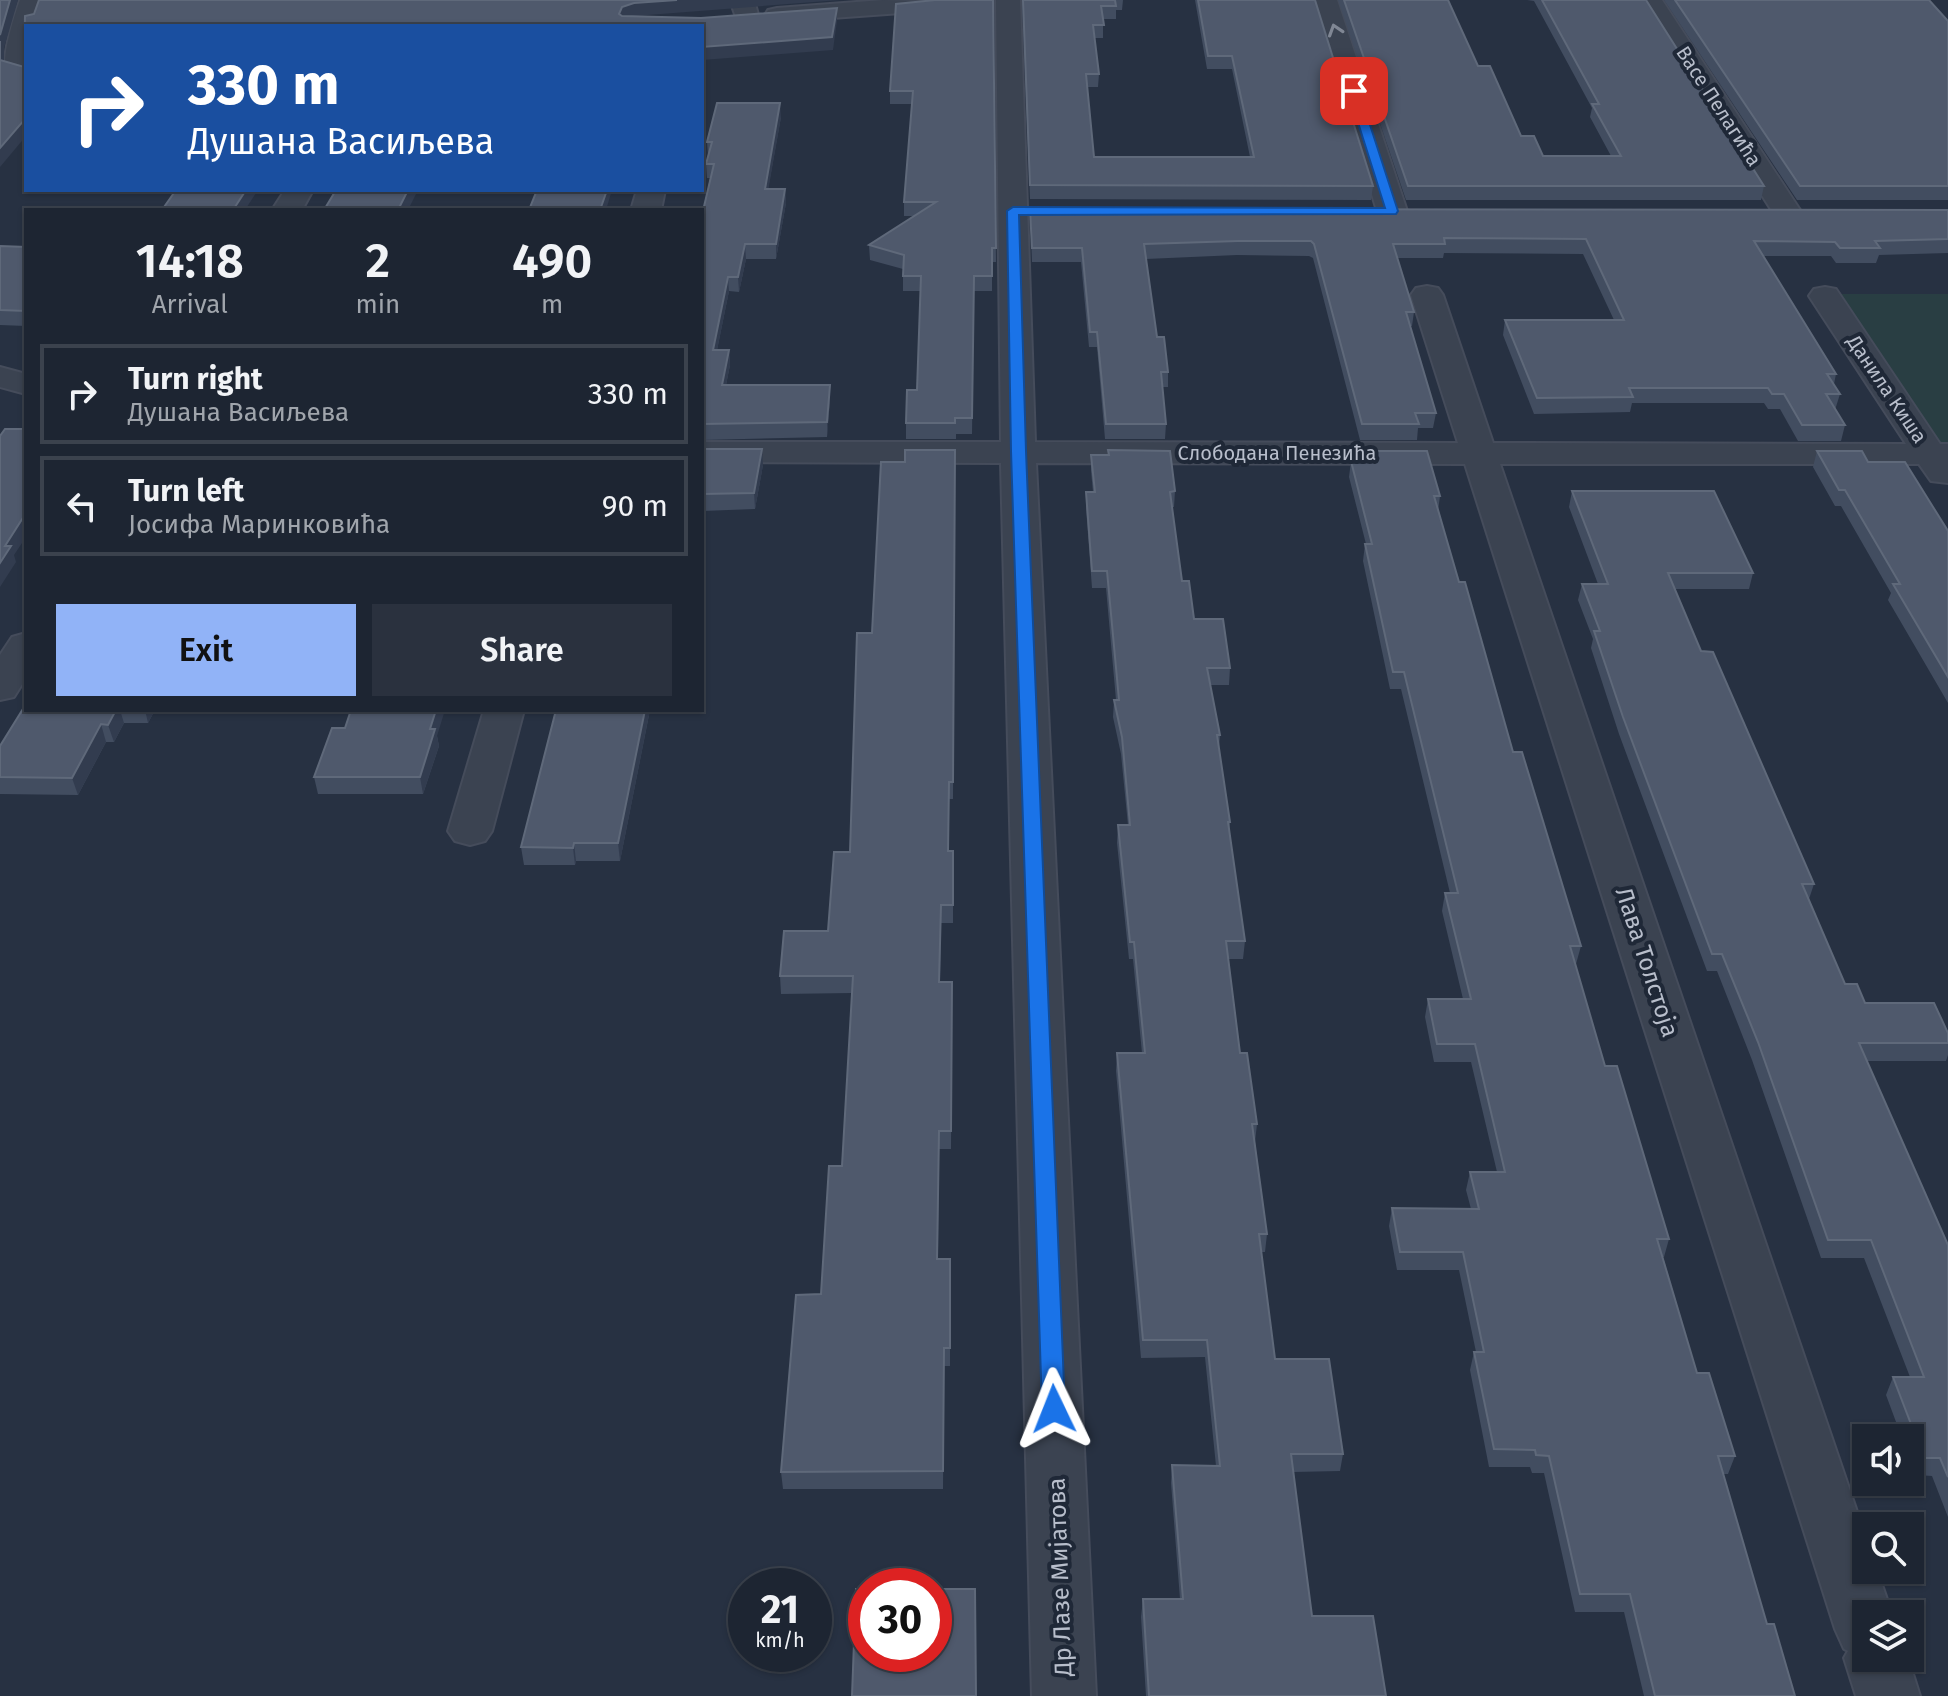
<!DOCTYPE html>
<meta charset="utf-8">
<style>
:root{--surface:#1d2532;--page:#2a313e;--text:#f1f3f6;--muted:#a0a5ac;--line:#3b424d;--accent:#91b3f7}
body{margin:0;font-family:"Fira Sans",sans-serif;background:var(--page);color:var(--text);height:100vh;display:flex;flex-direction:column;font-size:30px;white-space:nowrap}
*{box-sizing:border-box;margin:0}
p{font-size:26px;color:var(--muted)}
.icon{flex:none;width:44px;height:44px;fill:none;stroke:currentColor;stroke-width:2;stroke-linecap:round;stroke-linejoin:round}
.map{position:relative;flex:1;overflow:hidden}
.panel{position:absolute;left:24px;top:208px;width:680px;height:504px;display:flex;flex-direction:column;background:var(--surface);border-radius:0px;box-shadow:0 2px 6px #0004,0 0 0 2px var(--line)}
.panel>*{flex:none}
.top-card{position:absolute;left:24px;top:24px;width:680px;height:168px;border-radius:0px;box-shadow:0 2px 6px #0004,0 0 0 2px var(--line);background:#1a4fa0;color:#fff;overflow:hidden}
.buttons{position:absolute;left:1852px;top:1424px;display:grid;gap:16px}
.buttons a{display:grid;place-items:center;width:72px;height:72px;border-radius:0px;background:var(--surface);box-shadow:0 2px 6px #0004,0 0 0 2px var(--line);font-size:40px}
.speed{position:absolute;left:728px;top:1568px;display:flex;gap:16px;font-size:40px;font-weight:700;text-align:center}
.speed>*{display:grid;place-content:center;width:104px;height:104px;border-radius:50%;background:var(--surface);box-shadow:0 2px 6px #0004,0 0 0 2px var(--line);line-height:1}
.speed small{font-size:20px;font-weight:400}
.speed .limit{border:12px solid #d22;background:#fff;color:#111}
.pin{position:absolute;display:grid;place-items:center;width:68px;height:68px;color:#fff;margin:-34px;border-radius:16px;box-shadow:0 4px 12px #0006}
.me{position:absolute;width:88px;margin:-44px;rotate:358deg;stroke-linejoin:round;filter:drop-shadow(0 0 6px #0008)}
.turn{display:flex;align-items:center;gap:28px;height:168px;padding:0 32px;font-size:36px}
.turn .icon{width:104px;height:104px;stroke-width:2.5}
.turn b{display:block;font-size:56px;line-height:68px}
.eta{display:flex;justify-content:space-evenly;align-items:center;height:136px;text-align:center}
.eta b{font-size:48px;font-weight:600;line-height:56px}
.action{display:flex;gap:16px;margin-top:auto;padding:16px 32px}
.action a{flex:1;height:92px;border-radius:0px;background:var(--accent);color:#111;font-size:32px;font-weight:600;line-height:92px;text-align:center}
.action a+a{background:var(--page);color:var(--text)}
ul{padding:0;list-style:none}
li{display:flex;align-items:center;gap:24px;height:100px;margin:0 16px 12px;padding:0 16px;border:4px solid var(--line);border-radius:0px}
li div{flex:1}
li b{display:block;font-size:30px}
li em{font-style:normal}
.map>svg:first-child{display:block}
</style>
<div class="map">
<svg width="1948" height="1696" viewBox="0 0 1948 1696">
<rect width="100%" height="100%" fill="#273142"/>
<!-- green -->
<path fill="#293e43" d="M1836,294h112v150h-12z"/>
<g fill="none" stroke-linecap="round" stroke-linejoin="round">
<defs>
<g id="street">
<path d="M20,0h24l-9,26h-9l-3,33 3,3v16c-5,-2 -14,-2 -19,-6 -7,-11 7,-56 13,-72z"/>
<path d="M730,0h24l5,18 -3,5h-18z"/>
<path d="M883,0l85,2 -3,5 -9,2 -179,13 -9,-2 -3,-5 3,-5 9,-2z"/>
<path d="M996,0h24l15,442 423,1 -47,-148 5,-7 11,-2 11,2 5,7 50,148 413,1 -97,-148 5,-7 11,-2 11,2 104,155h8v39l-17,-2 -12,-17h-419l366,1074v32h11l15,44h-26v44h42l12,38h-64l-12,-38 4,-7 -4,-2 -9,-20 -370,-1165 -429,-1 60,1233h-64l-31,-1233 -299,-1v-20h299z"/>
<path d="M1313,0h24l70,211 -5,6 -10,3 -10,-3 -5,-6z"/>
<path d="M1638,0h24l140,213 -5,6 -10,3 -10,-3z"/>
<path d="M285,190h28l-11,20h-30z"/>
<path d="M637,190h28l-4,20h-30z"/>
<path d="M0,367l26,7v20l-26,-7z"/>
<path d="M26,633v45l-12,19 -14,3v-45l12,-18z"/>
<path d="M484,710h40l-32,121 -7,10 -15,4 -15,-4 -7,-10z"/>
</g>
</defs>
<!-- street casing -->
<use href="#street" stroke="#454c5b" stroke-width="4"/>
<!-- street -->
<use href="#street" fill="#3b4351" fill-rule="evenodd"/>
</g>
<!-- wall -->
<g fill="#424d60">
<path d="M993,0l3,262h-4v29h-18l-2,143h-16v5h-50v-16l11,-33 4,-99h-18v-22l-33,-9 -1,-15 45,-29h-10v-14l8,-98h-22v-13z"/>
<path d="M1022,0h101l-1,10h-6v9h-13v19h-9l5,36 -1,13h-11l7,70h156l-18,-88h-25l-12,-69h120l58,186 -2,14 -341,-1z"/>
<path d="M1338,0h110l30,66 43,70 22,20h68l-21,-39 2,-9 -58,-107 -7,-1h119l118,186 -3,14h-355z"/>
<path d="M1664,0h265l19,21v179h-151z"/>
<path d="M781,117l-13,72h17l1,14 -10,56h-30l-7,33 -10,-1 -12,59h12l1,15 -4,20 104,15 -3,37 -125,3v-225l8,-37h-3l-1,-14 2,-9 -1,-13z"/>
<path d="M1030,209l918,1v43l-69,2 -3,8h-40l-5,-7h-68l73,118 -2,10 6,10 -5,16 10,15 -4,16h-43l-18,-32h-12l-4,-6h-132l-2,9 -96,2 -31,-79 2,-15h109l-31,-66 -139,-1 -1,5h-46l17,54 -2,14h-2l26,87 -3,15h-15l-1,12h-57l-47,-182 -4,-2 -72,-1 -91,4 11,78 11,35v15h-6l4,37 -1,15h-60l-8,-92h-8l-8,-85h-49z"/>
<path d="M0,246l26,1v79l-26,-1z"/>
<path d="M702,449l61,16 -8,44 -53,2z"/>
<path d="M955,450l-2,349h-4v52h4v72h-12l-1,59 12,18 -1,149h-12l-1,110h12v107h-6l-1,123h-160l-2,-17 40,-178 21,-128 10,-173 -71,1 -1,-18 48,-45 22,-79 22,-219z"/>
<path d="M1370,451l70,45 -2,15 21,71 54,170 68,194 -5,18h-1l30,102 64,173 -5,18h-1l34,116 38,83 -7,18h-5l44,150 28,72h-151l-20,-84h-49l-31,-139h-12l-2,-6h-41l-19,-97 4,-18h2l-17,-82h-62l-8,-44 3,-18 79,1 -5,-19 4,-18h27l-26,-110h-37l-9,-45 3,-18h35l-21,-88 3,-18h5l-49,-204h-11l-27,-128 2,-17h1l-17,-67 2,-16h17z"/>
<path d="M1817,451l51,11 80,69v172l-60,-103 3,-7 -50,-87h-6l-22,-39z"/>
<path d="M1091,455l84,36 -1,16h-2l10,74 12,38 36,49 -1,17h-19l10,50 -1,13 11,74 -1,10 16,109 -2,18h-15l12,94 17,71 -2,18 12,92 -2,18h-4l14,107 68,95 -3,17 -47,1 19,144 74,80h-240l-5,-79 2,-18h37l-9,-116 1,-18 44,1 -11,-109 -64,1 -25,-287 1,-18h25l-9,-94h-4l-12,-116 1,-18h10l-7,-71 -8,-37 1,-17h2l-10,-112h-14l-6,-80v-16h7l-2,-21z"/>
<path d="M1572,491l181,82 -4,16h-74l26,62 113,233 -5,15 36,85 20,19 83,30v22l-2,6h-79l81,184v272l-16,-41 -16,-1 -6,-15v-22h-8l-16,-43 7,-18h17l-46,-119h-43l-69,-198 -35,-89h-10l-88,-237 -28,-86 2,-9 -15,-39 4,-16h16l-29,-77z"/>
<path d="M26,710h129l-7,13h-24l-10,19h-8l-28,53 -78,-1v-48z"/>
<path d="M650,710l-30,151h-44l-1,4h-51l-3,-18z"/>
<path d="M437,736l2,10 -16,48h-105l-4,-17z"/>
</g>
<!-- shaded-wall -->
<g fill="#323c4f">
<path d="M10,0h8l-14,48v25l-4,-13v-25z"/>
<path d="M677,0h163l-205,16 -12,3 -4,-5 3,-7 12,-4z"/>
<path d="M837,8v13l-4,29 -131,10v-13z"/>
<path d="M780,103l1,14 -15,86 -1,-14z"/>
<path d="M26,118v18l-26,31v-19z"/>
<path d="M785,189l1,14 -10,56v-15z"/>
<path d="M246,190h12l-13,20h-12z"/>
<path d="M408,190h10l-10,20h-10z"/>
<path d="M607,190h5l-6,20h-6z"/>
<path d="M745,244l1,15 -7,33 -1,-15z"/>
<path d="M728,277l1,14 -15,74 -1,-15z"/>
<path d="M729,350l1,15 -7,35 -1,-15z"/>
<path d="M830,385v15l-3,37v-15z"/>
<path d="M762,449l1,16 -8,44 -1,-16z"/>
<path d="M26,513v24l-12,18 2,7 -16,25v-24l5,-17z"/>
<path d="M116,710h4l4,13 -10,19 -6,-17z"/>
<path d="M145,710h10l-7,13z"/>
<path d="M436,710h9l-8,26 2,10 -16,48 -3,-17 10,-48z"/>
<path d="M645,710h5l-30,151 -2,-18z"/>
<path d="M101,724l5,18 -28,53 -6,-17z"/>
<path d="M574,843l2,18 -1,4 -2,-17z"/>
</g>
<!-- building -->
<g fill="#4f596c" stroke="#5f697a" stroke-width="2">
<path d="M0,0h10l-10,35z"/>
<path d="M39,0h638l-43,3 -12,4 -3,7 3,2 79,2 136,-10 -5,29 -130,10v-21h-676v92l-26,30v-107v19l24,7 1,-51 9,-2z"/>
<path d="M935,0h58l3,248h-4v28h-18l-2,142h-17v5h-49l1,-33h10l4,-114h-18l1,-21 -35,-10 67,-43h-32l9,-111h-23l6,-87z"/>
<path d="M1023,0h92l1,6h-15l3,19h-11l6,49h-13l8,83h160l-22,-101h-24l-10,-56h117l58,186 -343,-1z"/>
<path d="M1344,0h104l30,66h12l31,70h13l9,20h78l-29,-52h7l-57,-104h104l118,186h-356z"/>
<path d="M1675,0h254l19,21v165h-148z"/>
<path d="M717,103h63l-15,86h20l-9,55h-31l-7,33h-10l-15,73h16l-7,35h108l-3,37 -125,2v-209l12,-51h-8l6,-22h-5z"/>
<path d="M176,190h70l-13,20h-71z"/>
<path d="M336,190h72l-10,20h-74z"/>
<path d="M537,190h70l-7,20h-71z"/>
<path d="M1030,209l918,1v29l-73,2 5,7h-40l-5,-6 -81,-1 82,133h-9l13,20h-14l19,31h-43l-18,-31h-12l-4,-6h-139l4,9 -96,1 -32,-78h119l-38,-81 -142,-1 1,6h-52l21,68h-8l30,101h-21l4,11h-57l-48,-180 -3,-3h-73l-94,3 13,93h7l4,35h-7l5,52h-60l-9,-92h-7l-8,-84h-50z"/>
<path d="M0,246l26,1v64l-26,-1z"/>
<path d="M5,429h21v84l-21,33h6l-11,17v-127z"/>
<path d="M702,449h60l-8,44 -52,1z"/>
<path d="M905,450h50l-2,332h-4l-1,69h5v54h-12l-2,77h13l-1,149h-12l-2,128h13v89h-6l-1,123 -162,1 15,-177 25,-1 8,-128h13l11,-190h-73l4,-45h44l6,-79h16l7,-219h15l9,-171h24z"/>
<path d="M1108,450l62,1 5,40 -5,1 12,89h7l5,38h29l7,49h-23l13,67h-3l13,87h-2l17,119h-19l14,112h7l10,71h-5l15,110h-8l16,125h54l14,95h-52l21,162h61l13,80h-237l-6,-97h40l-11,-134 48,1 -13,-126h-64l-26,-287h28l-11,-111h-4l-12,-117h12l-8,-88 -8,-37h5l-12,-129h-15l-6,-79h9l-4,-37h18z"/>
<path d="M1370,451h57l13,45h-6l25,86h6l48,170h9l59,194h-11l35,120h12l52,173h-12l40,134h12l26,83h-17l49,168h7l21,72h-140l-25,-102h-50l-31,-138 -13,-1 -1,-5 -41,-1 -20,-97h10l-21,-100h-63l-8,-44 87,1 -9,-37h35l-30,-128h-38l-9,-45h43l-26,-106h13l-54,-221h-11l-28,-128h7l-21,-83h21z"/>
<path d="M1817,451h45l6,11h37l43,69v146l-55,-93h7l-55,-94h-6z"/>
<path d="M1572,491h142l39,82h-85l33,78 12,1 101,232h-12l43,100h12l8,19h69l14,30v10h-89l89,202v232l-8,-19h-16l-31,-81h31l-53,-137h-43l-70,-198 -36,-88h-10l-89,-237 -29,-86h6l-18,-47h26z"/>
<path d="M26,704v6h90l-8,15 -7,-1 -29,54 -72,-1v-31z"/>
<path d="M351,710h85l-6,19h5l-15,48h-106l18,-49h13z"/>
<path d="M556,710h89l-27,133h-44l-1,5 -52,-1z"/>
<path d="M856,1589h10v65h68v-65h41l1,107h-124z"/>
</g>
<!-- one-way arrows -->
<defs><path id="oneway-chevron" d="M-2-3.5L2.5 0L-2 3.5" fill="none" stroke-width="1.6" stroke-linecap="round" stroke-linejoin="round" transform="scale(2)"/></defs>
<use stroke="#808794" href="#oneway-chevron" transform="translate(1335 30) rotate(-108)"/>
<!-- route -->
<path fill="#1a73e8" stroke="#114b97" stroke-width="2" d="M1354,87l5,4 39,120 -2,3 -377,1 7,236 39,958 -3,7 -8,3 -9,-3 -3,-7 -31,-958 -4,-240 6,-4 372,1 -37,-117z"/>
<g text-anchor="middle" dominant-baseline="central" stroke-width="8" stroke-linejoin="round" paint-order="stroke">
<!-- far-street labels -->
<g font-size="20" fill="#b8becb" stroke="#1f2837">
<text transform="translate(1719 106) rotate(57)">Васе Пелагића</text>
<text transform="translate(1887 389) rotate(56)">Данила Киша</text>
<text x="1277" y="453">Слободана Пенезића</text>
</g>
<!-- street labels -->
<g font-size="24" fill="#b8becb" stroke="#1f2837">
<text transform="translate(1647 962) rotate(72)">Лава Толстоја</text>
<text transform="translate(1060 1577) rotate(-92)">Др Лазе Мијатова</text>
</g>
</g>
</svg>
<div class="buttons">
<a><svg class="icon" aria-label="sound" viewBox="0 0 24 24"><path d="M4 9h4l5-4v14l-5-4H4zM17 9q2 3 0 6"/></svg></a>
<a><svg class="icon" aria-label="search" viewBox="0 0 24 24"><circle cx="10" cy="10" r="6"/><path d="M15 15l6 6"/></svg></a>
<a><svg class="icon" aria-label="layers" viewBox="0 0 24 24"><path d="M12 4l9 5-9 5-9-5zM3 14l9 5 9-5"/></svg></a>
</div>
<div class="speed"><div>21<small>km/h</small></div><div class="limit">30</div></div>
<div class="pin" style="left:1354px;top:91px;background:#d93025"><svg class="icon" aria-label="arrive" viewBox="0 0 24 24"><path d="M6 21V4h12l-3 4 3 4H6"/></svg></div>
<svg class="me" style="left:1054px;top:1409px" viewBox="-20 -20 40 40"><path d="M0-17L14 15 0 8-14 15z" fill="#1a73e8" stroke="#fff" stroke-width="4"/></svg>
<div class="top-card">
<div class="turn"><svg class="icon" aria-label="right" viewBox="0 0 24 24"><path d="M7 20v-9h11M14 6l5 5-5 5"/></svg><div><b>330 m</b>Душана Васиљева</div></div>
</div>
<section class="panel">
<div class="eta">
<div><b>14:18</b><p>Arrival</p></div>
<div><b>2</b><p>min</p></div>
<div><b>490</b><p>m</p></div>
</div>
<ul>
<li><svg class="icon" aria-label="right" viewBox="0 0 24 24"><path d="M7 20v-9h11M14 6l5 5-5 5"/></svg><div><b>Turn right</b><p>Душана Васиљева</p></div><em>330 m</em></li>
<li><svg class="icon" aria-label="left" viewBox="0 0 24 24"><path d="M17 20v-9H6M10 6l-5 5 5 5"/></svg><div><b>Turn left</b><p>Јосифа Маринковића</p></div><em>90 m</em></li>
</ul>
<div class="action"><a>Exit</a><a>Share</a></div>
</section>
</div>
